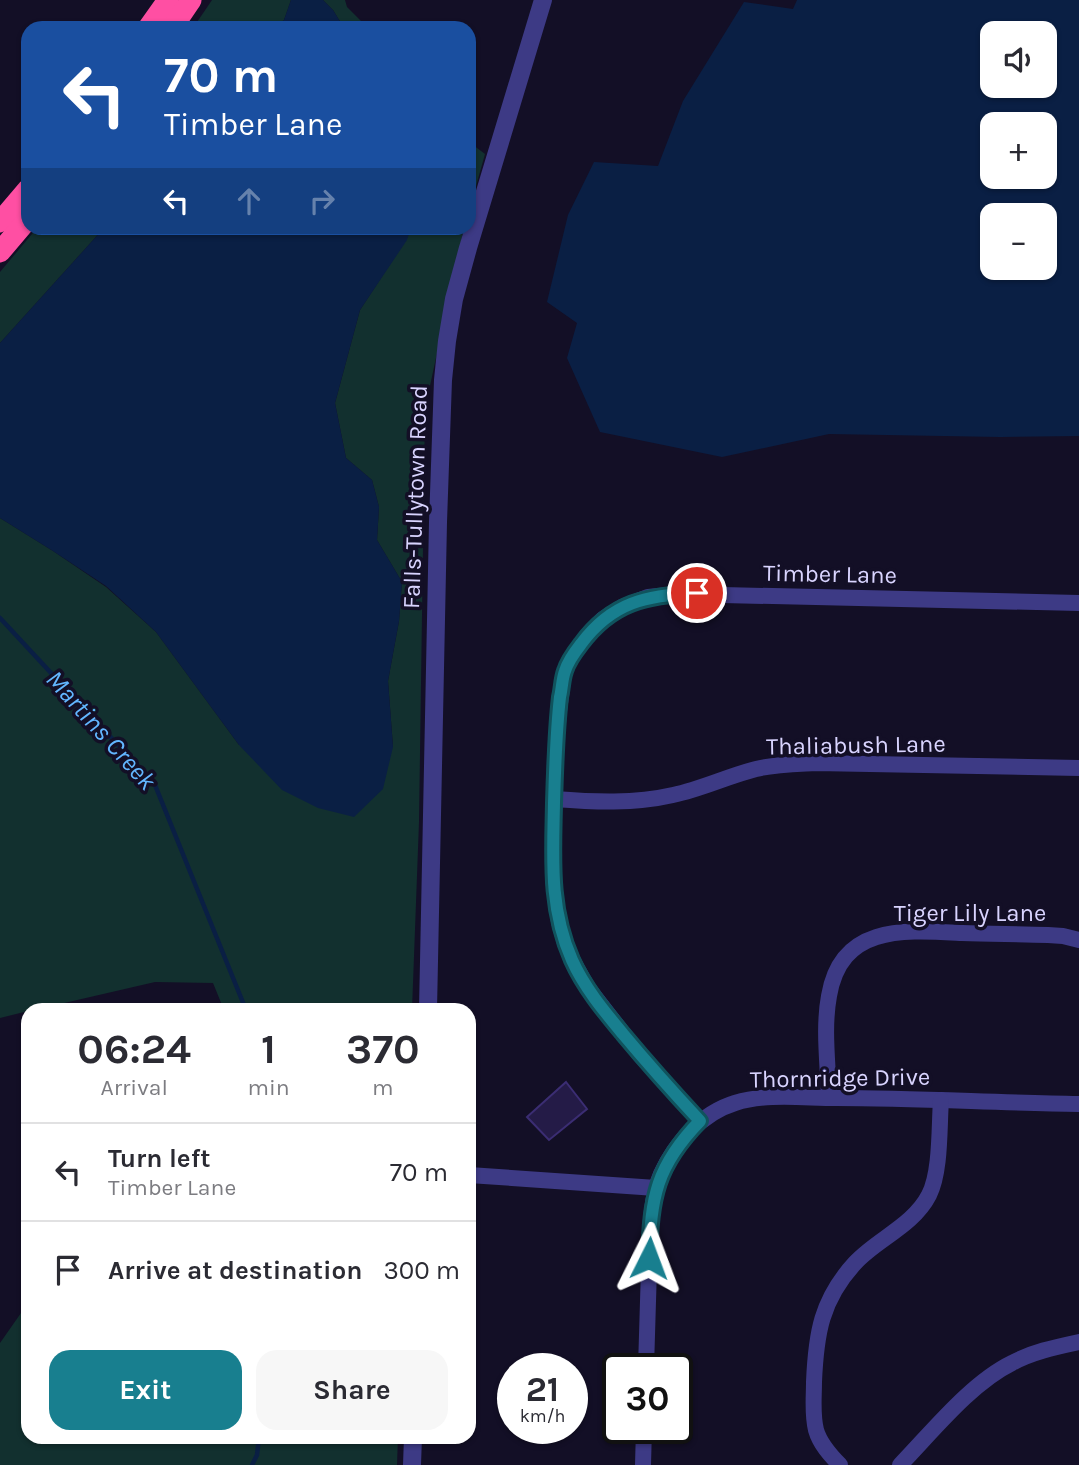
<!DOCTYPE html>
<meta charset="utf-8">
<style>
:root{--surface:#fff;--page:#f7f7f7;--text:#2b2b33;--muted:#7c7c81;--line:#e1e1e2;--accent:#187f8f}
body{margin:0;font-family:Karla,sans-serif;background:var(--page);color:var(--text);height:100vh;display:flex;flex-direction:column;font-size:26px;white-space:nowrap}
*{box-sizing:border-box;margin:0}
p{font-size:23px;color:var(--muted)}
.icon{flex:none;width:38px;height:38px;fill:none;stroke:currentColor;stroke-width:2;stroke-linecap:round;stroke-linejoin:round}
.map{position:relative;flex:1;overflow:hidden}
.drawer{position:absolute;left:21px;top:1003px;width:455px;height:441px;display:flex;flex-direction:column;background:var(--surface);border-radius:21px;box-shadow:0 2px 5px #0004}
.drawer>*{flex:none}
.top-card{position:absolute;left:21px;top:21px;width:455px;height:214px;border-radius:21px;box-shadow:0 2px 5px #0004;background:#1a4fa0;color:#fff;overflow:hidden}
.buttons{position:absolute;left:980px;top:21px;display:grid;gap:14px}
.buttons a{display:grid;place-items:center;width:77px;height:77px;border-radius:14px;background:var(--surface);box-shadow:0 2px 5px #0004;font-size:35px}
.speed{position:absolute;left:497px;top:1353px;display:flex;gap:14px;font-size:35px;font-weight:700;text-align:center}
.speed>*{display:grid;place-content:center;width:91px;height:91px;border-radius:50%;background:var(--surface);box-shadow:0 2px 5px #0004;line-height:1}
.speed small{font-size:18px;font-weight:400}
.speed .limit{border:4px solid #111;border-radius:10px;background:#fff;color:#111}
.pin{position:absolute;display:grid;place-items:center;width:60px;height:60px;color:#fff;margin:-30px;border:4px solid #fff;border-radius:50%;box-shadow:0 2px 7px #0007}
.me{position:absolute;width:77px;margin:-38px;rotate:3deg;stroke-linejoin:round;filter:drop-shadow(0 0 5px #0008)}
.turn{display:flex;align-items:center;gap:24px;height:147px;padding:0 28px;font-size:32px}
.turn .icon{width:91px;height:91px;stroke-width:2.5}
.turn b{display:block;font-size:49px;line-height:60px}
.lanes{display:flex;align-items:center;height:66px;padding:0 28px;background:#0003;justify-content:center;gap:35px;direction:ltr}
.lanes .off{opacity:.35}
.eta{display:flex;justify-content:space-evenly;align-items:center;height:119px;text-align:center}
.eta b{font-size:42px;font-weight:700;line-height:49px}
.action{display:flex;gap:14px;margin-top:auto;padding:14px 28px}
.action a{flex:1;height:80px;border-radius:21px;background:var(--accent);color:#fff;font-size:28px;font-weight:700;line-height:80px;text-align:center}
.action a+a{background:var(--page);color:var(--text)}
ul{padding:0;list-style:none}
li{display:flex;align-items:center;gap:21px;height:98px;padding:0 28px;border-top:2px solid var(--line)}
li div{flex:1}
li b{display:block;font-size:26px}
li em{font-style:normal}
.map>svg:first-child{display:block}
</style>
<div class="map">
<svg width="1079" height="1465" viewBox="0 0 1079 1465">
<rect width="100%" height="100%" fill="#130f26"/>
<!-- green -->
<g fill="#12302f">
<path d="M212,0h79l-7,20 -9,8h-82z"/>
<path d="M323,0h22l2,7 21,21h-24l-11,-18z"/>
<path d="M469,142l16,12 -16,57z"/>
<path d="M37,228h67l-104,115v-71z"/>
<path d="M411,228h53l-39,181 -6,413 -7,188h-188l-11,-27 -58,-1 -121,28h-6v1l-28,7v-500l53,33 53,36 50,45 83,113 154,2 -5,-66 11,-60 3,-39 -25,-42 2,-33 -7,-27 -26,-22 -11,-55 25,-93 46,-70z"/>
<path d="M28,1303v134h370l-1,28h-397v-122z"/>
</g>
<!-- water -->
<g fill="#0a1f44" fill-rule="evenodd">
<path d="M291,0h32l10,10 11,18h-69l9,-8z"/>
<path d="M797,0h282v436l-79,1 -171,-3 -107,23 -122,-25 -33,-74 10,-35 -30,-21 21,-87 26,-53 64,4 25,-65 61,-99 49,7zM992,33h53v53h-53zM992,124h53v53h-53zM992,215h53v53h-53z"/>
<path d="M104,228h307l-4,12 -47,70 -25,93 11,55 26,22 7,27 -2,33 25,42 -3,39 -11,60 5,66 -10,42 -29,28 -36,-9 -36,-18 -43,-45 -83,-113 -50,-46 -53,-35 -53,-33v-175z"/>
</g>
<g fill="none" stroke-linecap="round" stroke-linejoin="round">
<!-- stream -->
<g stroke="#0a1f44" stroke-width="4.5">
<path d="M0,618l155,167 91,225"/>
<path d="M252,1465l5,-10 2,-18"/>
</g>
</g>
<!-- building -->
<path fill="#241b47" stroke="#3b2d73" stroke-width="2" d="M566,1082l21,27 -38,31 -22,-23z"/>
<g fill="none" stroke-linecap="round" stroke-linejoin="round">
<!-- minor -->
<g stroke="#3d3a85" stroke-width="16">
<path d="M554,799c40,3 80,5 119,-4 29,-6 55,-19 83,-26 20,-5 40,-5 60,-6l263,5"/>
<path d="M829,1098c-1,-34 -6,-70 0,-102 12,-72 76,-66 133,-63 28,1 57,1 86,2l15,1 16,4"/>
<path d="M700,1121l-60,-66 -52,-67 -14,-25 -9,-20 -6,-21 -6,-43 2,-121 4,-47 5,-38 7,-15 19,-26 13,-13 19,-12 26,-10 32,-3 399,9"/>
<path d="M469,1175l187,13"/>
<path d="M646,1368c1,-33 2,-67 3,-100 1,-29 0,-67 12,-94 14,-31 41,-61 74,-71 32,-10 68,-5 101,-5 81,0 162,5 243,6"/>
<path d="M643,1465l1,-37"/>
<path d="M840,1465c-10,-10 -20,-21 -24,-35 -4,-16 -2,-32 -2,-48 2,-48 7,-82 41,-119 22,-24 58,-37 74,-68 12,-23 10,-69 12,-95"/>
<path d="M900,1465c32,-33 71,-82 112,-102 20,-11 44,-16 67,-21"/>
</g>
<!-- tertiary -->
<g stroke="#3d3a85" stroke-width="18">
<path d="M428,1010l10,-488 5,-142 4,-39 7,-42 14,-51 75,-248"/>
<path d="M412,1465l1,-28"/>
</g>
<!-- motorway -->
<g stroke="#ff4fa3" stroke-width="21">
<path d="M148,28l20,-28"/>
<path d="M172,28l19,-28"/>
<path d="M0,222l28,-33"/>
<path d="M0,252l28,-33"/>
</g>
</g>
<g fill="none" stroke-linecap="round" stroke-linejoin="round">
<defs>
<path id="route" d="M649,1258c2,-61 7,-92 51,-137 -26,-28 -52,-57 -77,-87 -19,-23 -39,-47 -51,-74 -23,-52 -19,-102 -18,-157 1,-35 2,-71 6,-106 2,-8 2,-18 5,-26 3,-10 9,-18 16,-27 31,-42 66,-49 116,-51"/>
</defs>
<!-- route casing -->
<use href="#route" stroke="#10535d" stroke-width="18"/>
<!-- route -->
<use href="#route" stroke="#187f8f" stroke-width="12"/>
</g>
<g text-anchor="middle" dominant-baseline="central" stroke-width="7" stroke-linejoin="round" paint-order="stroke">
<!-- street labels -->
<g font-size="24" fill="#d9d4ff" stroke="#130f26">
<text transform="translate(415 497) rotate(-88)">Falls-Tullytown Road</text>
<text transform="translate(830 574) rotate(1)">Timber Lane</text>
<text transform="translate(856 745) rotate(-1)">Thaliabush Lane</text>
<text x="970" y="913">Tiger Lily Lane</text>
<text transform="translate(840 1078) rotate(-1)">Thornridge Drive</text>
</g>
<!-- water labels -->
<g font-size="26" font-style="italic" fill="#62b6ff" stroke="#130f26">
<text transform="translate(101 730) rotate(48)">Martins Creek</text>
</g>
</g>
</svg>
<div class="buttons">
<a><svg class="icon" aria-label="sound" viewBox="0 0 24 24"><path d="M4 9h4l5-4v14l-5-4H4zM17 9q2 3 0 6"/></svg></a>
<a>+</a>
<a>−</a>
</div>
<div class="speed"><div>21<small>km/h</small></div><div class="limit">30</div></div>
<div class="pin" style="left:697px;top:593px;background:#d93025"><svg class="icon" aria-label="arrive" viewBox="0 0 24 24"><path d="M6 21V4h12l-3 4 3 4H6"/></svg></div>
<svg class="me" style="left:649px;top:1258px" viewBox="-20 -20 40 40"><path d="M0-17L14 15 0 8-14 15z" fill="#187f8f" stroke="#fff" stroke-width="4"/></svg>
<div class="top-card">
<div class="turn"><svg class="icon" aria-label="left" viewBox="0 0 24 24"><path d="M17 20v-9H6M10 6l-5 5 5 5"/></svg><div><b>70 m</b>Timber Lane</div></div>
<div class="lanes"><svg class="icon" aria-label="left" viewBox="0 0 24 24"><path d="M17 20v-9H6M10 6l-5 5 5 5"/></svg><svg class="icon off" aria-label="ahead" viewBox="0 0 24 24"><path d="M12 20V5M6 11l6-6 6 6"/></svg><svg class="icon off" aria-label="right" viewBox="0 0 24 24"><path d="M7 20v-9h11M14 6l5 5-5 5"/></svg></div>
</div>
<section class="drawer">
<div class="eta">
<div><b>06:24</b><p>Arrival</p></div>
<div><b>1</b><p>min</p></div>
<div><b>370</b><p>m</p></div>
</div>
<ul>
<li><svg class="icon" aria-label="left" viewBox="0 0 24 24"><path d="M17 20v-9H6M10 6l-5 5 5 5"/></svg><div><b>Turn left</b><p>Timber Lane</p></div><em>70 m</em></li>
<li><svg class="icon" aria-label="arrive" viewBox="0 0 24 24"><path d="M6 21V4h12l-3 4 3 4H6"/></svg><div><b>Arrive at destination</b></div><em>300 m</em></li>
</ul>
<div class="action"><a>Exit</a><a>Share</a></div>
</section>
</div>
